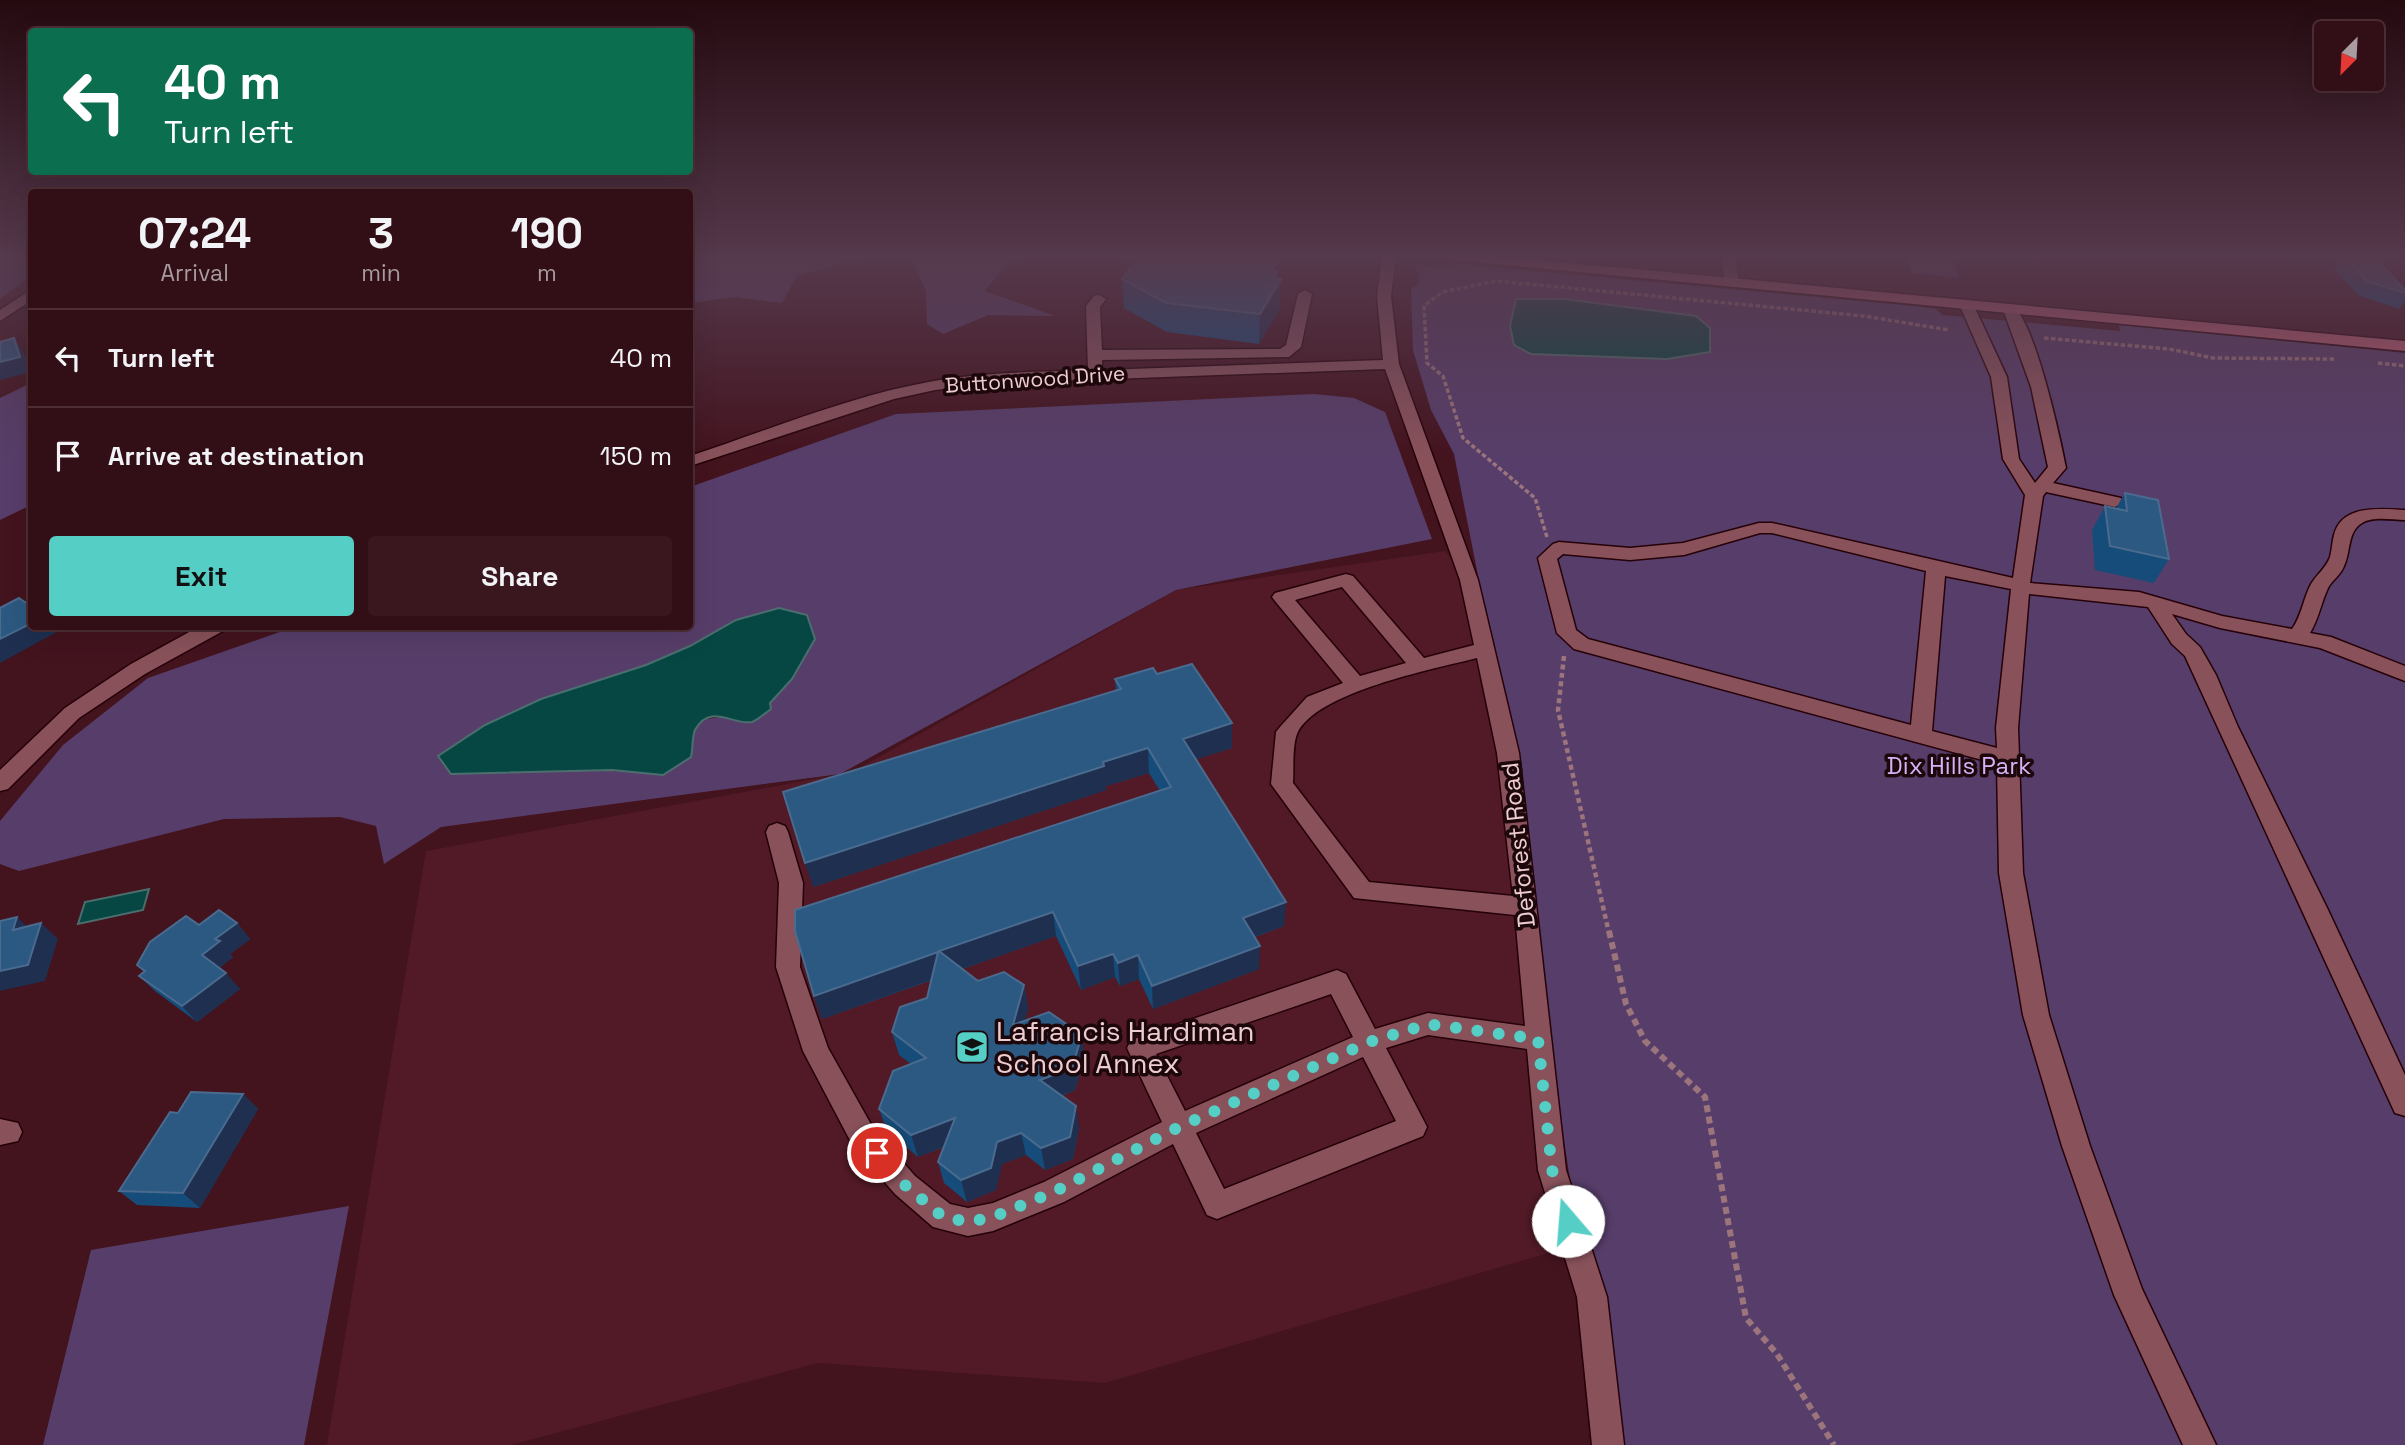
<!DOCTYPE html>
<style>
:root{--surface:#320e16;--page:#3a171f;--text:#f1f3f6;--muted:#a89ca1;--line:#4d2e35;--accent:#55cec6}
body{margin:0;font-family:"Space Grotesk",sans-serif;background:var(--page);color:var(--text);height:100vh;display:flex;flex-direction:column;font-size:26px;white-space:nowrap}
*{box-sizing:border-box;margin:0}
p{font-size:23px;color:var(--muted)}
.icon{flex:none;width:38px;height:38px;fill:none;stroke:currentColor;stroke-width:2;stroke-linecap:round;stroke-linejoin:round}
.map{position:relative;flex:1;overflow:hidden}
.sheet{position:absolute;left:28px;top:189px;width:665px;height:441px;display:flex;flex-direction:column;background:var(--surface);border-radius:7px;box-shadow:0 7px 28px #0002,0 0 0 2px var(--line)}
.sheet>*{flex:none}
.guide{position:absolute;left:28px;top:28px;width:665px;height:147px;border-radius:7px;box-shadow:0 7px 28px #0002,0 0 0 2px var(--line);background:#0b6e4f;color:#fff;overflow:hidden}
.needle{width:46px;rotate:204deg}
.buttons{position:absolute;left:2314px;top:21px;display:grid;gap:14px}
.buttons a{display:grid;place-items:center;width:70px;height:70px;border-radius:7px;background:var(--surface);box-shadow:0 7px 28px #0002,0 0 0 2px var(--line);font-size:35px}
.pin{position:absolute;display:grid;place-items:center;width:60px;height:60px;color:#fff;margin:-30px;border:4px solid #fff;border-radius:50%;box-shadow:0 2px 7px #0007}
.me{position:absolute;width:77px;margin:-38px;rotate:342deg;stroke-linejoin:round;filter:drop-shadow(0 0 5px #0008)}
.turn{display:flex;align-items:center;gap:24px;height:147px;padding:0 21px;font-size:32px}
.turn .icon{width:91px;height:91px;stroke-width:2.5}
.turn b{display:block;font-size:49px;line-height:60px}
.eta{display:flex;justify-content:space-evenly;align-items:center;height:119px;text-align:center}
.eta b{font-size:42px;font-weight:800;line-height:49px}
.button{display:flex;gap:14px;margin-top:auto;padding:14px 21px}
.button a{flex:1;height:80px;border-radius:7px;background:var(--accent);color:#111;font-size:28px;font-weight:800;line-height:80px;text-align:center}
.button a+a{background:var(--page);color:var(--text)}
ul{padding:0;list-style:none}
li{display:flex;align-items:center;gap:21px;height:98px;padding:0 21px;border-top:2px solid var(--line)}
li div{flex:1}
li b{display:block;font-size:26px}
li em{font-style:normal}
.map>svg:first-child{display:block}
</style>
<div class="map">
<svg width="2405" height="1445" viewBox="0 0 2405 1445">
<rect width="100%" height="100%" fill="#43131e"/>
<!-- built -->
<path fill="#511a26" d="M1445,551l36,40 98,653 -474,139 -287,-20 -307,82h-184l99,-594 426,-79 324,-182z"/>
<!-- green -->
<g fill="#573e6a" fill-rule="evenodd">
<path d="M690,256h176l-69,20 -15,27 -47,-6 -45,6z"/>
<path d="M902,256h110l-27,35 70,25 -67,-1 -45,19 -16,-10 -1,-33 -15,-34z"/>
<path d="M1906,256h45l8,22 -47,-5z"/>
<path d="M0,258l31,2 1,14 -32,25z"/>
<path d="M1455,264l458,42 23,3 6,6 178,16 -1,-6 286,28v1092h-795l-129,-854 -27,-137 -23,-44 -18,-60 -2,-61 9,-6 -4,-18 30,3z"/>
<path d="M31,383v122l-31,15v-122z"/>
<path d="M1314,394l40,4 31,14 47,127 -256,51 -336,184 -399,53 -57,37 -8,-38 -36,-9 -116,2 -205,52 -19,-7v-43l63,-76 85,-67 146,-51 396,-1v-139l206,-73zM815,639c-24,42 -35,57 -76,82l-10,-5 -23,3 -67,54 -27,-3 -161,4 34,-49 56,-26 105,-34 44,-19z"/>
<path d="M349,1206l-45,239h-261l48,-195z"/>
</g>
<!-- water -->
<g fill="#064744" stroke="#4b6f6e" stroke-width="2">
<path d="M1516,299h48l132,17 14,12v24l-43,7 -136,-5 -17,-9 -4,-19z"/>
<path d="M779,608l28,7 8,24 -23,40 -22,24 1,6c-6,4 -13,11 -19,13 -18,4 -42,-20 -57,8 -3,6 -2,19 -4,27l-28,18 -51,-5 -161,4 -13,-18 47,-31 56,-26 105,-34 44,-19 46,-26z"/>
<path d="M149,889l-6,21 -65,14 7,-22z"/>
</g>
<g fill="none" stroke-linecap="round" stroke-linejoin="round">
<defs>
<g id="minor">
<path d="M1126,256h30c-6,6 -21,7 -30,5z"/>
<path d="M1382,256h14l-5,40 8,68 79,216 41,173 47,417 41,127 17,148h-32l-15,-148 -39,-127 -11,-121 -99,-14 -42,13 41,79 -4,9 -206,83 -10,-4 -34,-71 -109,58 -71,29 -25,5 -35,-9 -38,-33 -42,-48 -50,-95 -27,-84 3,-84 -13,-51 3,-6 8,-3 8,3 3,6 15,51 -3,84 28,81 45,80 42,48 35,28 18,4 25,-5 51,-21 118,-60 -35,-74 4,-8 206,-70 9,4 29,55 53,-16 97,13 -10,-111 -161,-17 -83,-114 5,-52 4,-5 27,-30 36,-14 -68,-82 -3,-4 3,-4 71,-19 7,2 71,82 50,-13 -14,-65 -75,-211 -385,14 -65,7 -41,9 -204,67v-10c79,-26 162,-61 244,-75 51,-9 103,-9 154,-11l-2,-64 8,-10 5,-1 7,4 -6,8 2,43 178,-1 6,-4 12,-51 7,-4 7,4 -11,53 -12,10 -187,3v10l281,-10 -6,-64zM1342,587l64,76 -46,13 -65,-76zM1477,658l20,95 16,143 -144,-14 -76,-99c1,-14 -1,-36 4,-49 18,-42 137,-65 180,-76zM1331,994l22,43 -168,74 -29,-57zM1363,1057l33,64 -172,68 -28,-56z"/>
<path d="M1721,256h14l4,27 -2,3 -5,1 -7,-4z"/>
<path d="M32,289v11l-32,21v-11z"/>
<path d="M1967,302l7,4 33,71 12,82 16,24 13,-16 -17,-80 -28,-78 7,-4c23,6 51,137 56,163l-13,15 68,15 3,4 -9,5 -69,-15 -3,4 -13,87 109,9 83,24 70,13c10,-14 11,-30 19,-45 6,-10 15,-16 19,-27 2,-7 2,-15 4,-22 8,-31 46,-26 71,-25v10c-13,0 -31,-4 -43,3 -15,9 -11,29 -18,43 -3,9 -12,14 -16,22 -7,15 -9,30 -18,45l21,4 74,29v15l-85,-33 -100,-20 -48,-14 14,20 14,13 16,28 22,52 90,183 77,165v41l-10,-3 -210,-457 -13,-12 -24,-37 -119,-13 -11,134 5,145 26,142 41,131 52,143 74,156h-33l-69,-150 -52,-149 -39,-131 -24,-142 -2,-109 -423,-115 -17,-16 -19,-75 15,-14 6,-2 71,6 53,-5 76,-20h13l241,55 12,-83 -22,-36 -12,-82 -31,-71zM1760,533h12l154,38 -15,154 -323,-86 -12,-9 -19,-71 6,-5 67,6 54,-5zM1945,576l66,13 -15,139 1,20 -65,-17z"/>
<path d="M200,626h25l-2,5 -78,43 -66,44 -71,71 -8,2v-21l65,-62 66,-44z"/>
<path d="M0,1119l18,4 4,9 -4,9 -18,4z"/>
</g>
<path id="major" d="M1447,256h48l910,85v10l-951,-91z"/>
</defs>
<!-- minor casing -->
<use href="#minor" stroke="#260008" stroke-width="3"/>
<!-- major casing -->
<use href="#major" stroke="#260008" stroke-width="3"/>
<!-- path-far2 -->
<g stroke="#9c747c" stroke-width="3.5" stroke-dasharray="4.5 2.5" stroke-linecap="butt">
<path d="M2044,338l125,11 44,9 121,1"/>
<path d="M2378,363l27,3"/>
<path d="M1547,537l-12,-39 -72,-60 -20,-62 -16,-13 -3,-57 18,-14 54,-11 368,35 85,14"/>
</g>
<!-- path-far1 -->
<path stroke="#9c747c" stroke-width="4.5" stroke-dasharray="5 3.5" stroke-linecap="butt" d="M1564,656l-6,54 51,223"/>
<!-- path -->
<path stroke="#9c747c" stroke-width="6" stroke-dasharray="7 4.5" stroke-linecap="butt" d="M1609,931l17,73 19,37 60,56 41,221 31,36 57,91"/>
<!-- minor -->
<use href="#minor" fill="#89525b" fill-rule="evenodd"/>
<!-- major -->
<use href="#major" fill="#bb5c6f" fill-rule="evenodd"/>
</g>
<!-- wall -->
<g fill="#154c79">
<path d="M2343,256l62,34v10l-6,9 -41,-14 -24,-25z"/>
<path d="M1278,260v19l2,29 -21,36 -92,-12 -43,-24 -2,-29z"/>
<path d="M2125,493l44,66 -15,24 -59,-13 -3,-40 13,-24 11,2z"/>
<path d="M1157,674l75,74 -36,11 88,167 -29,11 4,32 -106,40 -14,-30 -19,7 -5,-9 -34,13 -25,-54 -94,33 16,12 46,4 4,24 -4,12 58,14 2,23 -9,32 -13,6 17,32 -6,31 -28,11 -19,-15 -24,9 -6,26 -29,12 -23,-19 -6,-21 6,-15 -26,10 -31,-26 -8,-22 32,-45 -12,-9 -7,-23 35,-34 5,-18 -110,39 -8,-23 346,-205 -11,-18 -43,13v4l-293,97 303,-196 -1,-12z"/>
<path d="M237,923l13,16 -20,15 3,3 -14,11 21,21 -43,33 -42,-31 -16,-15 5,-4 -7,-7 62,-40z"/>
<path d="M243,1094l15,15 -58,99 -63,-3 -18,-14 59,-78z"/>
</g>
<!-- shaded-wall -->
<g fill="#1e2f50">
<path d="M1278,260l-1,26 4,-7 -1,29 -21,36 1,-30 12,-44z"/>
<path d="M14,338l10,15 7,19 -31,8v-18z"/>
<path d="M32,623v3h21l4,6 -57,31v-24z"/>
<path d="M1232,723v25l-48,15 -1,-24z"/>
<path d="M1148,748l1,25 -43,13v4l-293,97 -8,-24z"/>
<path d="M1286,902l-2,24 -42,15 1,-23z"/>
<path d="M1053,912l3,24 -112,39 -5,-24z"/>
<path d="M17,917l17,16 -21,-3z"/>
<path d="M41,923l17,16 -13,42 -45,10v-20z"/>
<path d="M237,923l13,16 -20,15 3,3 -17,14 -14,-16 13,-16z"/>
<path d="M1260,946l-1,23 -106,40 -1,-23z"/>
<path d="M938,952l6,23 -122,44 -8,-23z"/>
<path d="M1113,954l2,23 -34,13 -3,-24z"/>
<path d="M1138,955l1,24 -19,7 -2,-23z"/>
<path d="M226,973l14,16 -43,33 -15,-16z"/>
<path d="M1024,985l4,24 -11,39 -4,-23z"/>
<path d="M1082,1035l2,23 -9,32 -31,13 -4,-23z"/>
<path d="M243,1094l15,15 -58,99 -17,-15z"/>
<path d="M1076,1106l3,22 -6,31 -28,11 -4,-22z"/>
<path d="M955,1118l5,22 -42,17 -7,-22z"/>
<path d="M1021,1133l5,22 -24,9 -6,26 -29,12 -6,-22 36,-38z"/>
</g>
<!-- building -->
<g fill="#2c5982" stroke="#4a6b8e" stroke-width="2">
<path d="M1140,256h118l20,4 -6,10 5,1 -4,7 8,1 -21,35 -94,-11 -44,-24z"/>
<path d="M2343,256l27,1 12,8 23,25v3l-38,-12z"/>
<path d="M14,338l6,19 -20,5v-20z"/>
<path d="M2125,493l33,7 11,59 -59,-13 -5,-40 22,5z"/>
<path d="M19,598l13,9v16l-32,16v-31z"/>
<path d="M1192,664l40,59 -49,16 103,163 -43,16 17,28 -108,40 -14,-31 -20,8 -5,-9 -35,12 -25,-54 -114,39 39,30 26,-9 20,13 -11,40 36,-13 33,23 -10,33 -32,12 36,26 -6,31 -29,11 -20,-15 -24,9 -6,26 -30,12 -23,-18 17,-44 -44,17 -32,-26 14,-38 33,-13 -34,-26 8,-25 27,-9 11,-46 -124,44 -19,-65v-21l376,-123 -23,-39 -45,14 1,4 -299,97 -22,-71 338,-103 -6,-10 38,-11 4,6z"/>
<path d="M219,910l18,13 -22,16 5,2 -18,14 24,18 -44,33 -43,-30 6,-5 -8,-6 13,-23 36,-26 13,9z"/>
<path d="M17,917l-4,13 28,-7 -13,42 -28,6v-50z"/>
<path d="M191,1092l52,2 -60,99 -64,-2 51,-79 8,1z"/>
</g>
<!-- sky -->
<linearGradient id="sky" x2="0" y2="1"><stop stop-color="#250a10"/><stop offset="0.56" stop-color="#55394c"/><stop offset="1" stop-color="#55394c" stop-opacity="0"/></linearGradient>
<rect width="2405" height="458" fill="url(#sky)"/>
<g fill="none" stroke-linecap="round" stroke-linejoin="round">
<!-- route -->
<path stroke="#55cec6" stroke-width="12" stroke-dasharray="0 21.6" d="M877,1153l28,32 38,32 25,5 25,-5 61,-25 125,-65 190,-85 59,-18 110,15 14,131 16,51"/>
</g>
<!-- icons -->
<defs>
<symbol id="school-square" viewBox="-11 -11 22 22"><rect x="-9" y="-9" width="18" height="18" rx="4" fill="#55cec6" stroke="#1c070b"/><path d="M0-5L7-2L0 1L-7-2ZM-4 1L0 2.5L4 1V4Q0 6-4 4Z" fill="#111"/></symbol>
</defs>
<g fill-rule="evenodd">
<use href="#school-square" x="953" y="1028" width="38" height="38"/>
</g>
<g text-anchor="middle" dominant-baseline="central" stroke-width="7" stroke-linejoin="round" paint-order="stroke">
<!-- far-street labels -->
<g font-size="21" fill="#ecccd0" stroke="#1c070b">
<text transform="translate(1035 379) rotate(-4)">Buttonwood Drive</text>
</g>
<!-- park labels -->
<g font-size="24" fill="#d7b1f6" stroke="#1c070b">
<text x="1959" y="765">Dix Hills Park</text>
</g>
<!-- street labels -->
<g font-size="24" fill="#ecccd0" stroke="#1c070b">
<text transform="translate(1518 845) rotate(-96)">Deforest Road</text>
</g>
<!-- near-poi labels -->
<g font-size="28" fill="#ecccd0" stroke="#1c070b" text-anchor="start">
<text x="996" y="1031">Lafrancis Hardiman<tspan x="996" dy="32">School Annex</tspan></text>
</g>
</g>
</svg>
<div class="buttons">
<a><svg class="needle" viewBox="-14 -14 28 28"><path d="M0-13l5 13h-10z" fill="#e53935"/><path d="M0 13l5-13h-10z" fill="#a89ca1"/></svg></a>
</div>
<div class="pin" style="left:877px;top:1153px;background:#d93025"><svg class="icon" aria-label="arrive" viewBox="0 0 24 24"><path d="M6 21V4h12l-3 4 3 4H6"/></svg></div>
<svg class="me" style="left:1568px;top:1221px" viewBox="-20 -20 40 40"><circle r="19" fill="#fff"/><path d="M0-13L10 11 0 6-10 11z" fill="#55cec6"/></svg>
<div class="guide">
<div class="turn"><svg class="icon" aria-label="left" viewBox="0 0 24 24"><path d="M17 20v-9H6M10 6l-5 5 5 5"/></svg><div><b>40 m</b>Turn left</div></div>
</div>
<section class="sheet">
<div class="eta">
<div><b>07:24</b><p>Arrival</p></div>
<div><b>3</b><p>min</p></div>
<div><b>190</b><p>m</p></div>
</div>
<ul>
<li><svg class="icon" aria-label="left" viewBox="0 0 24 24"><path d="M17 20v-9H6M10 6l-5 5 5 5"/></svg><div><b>Turn left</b></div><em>40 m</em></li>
<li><svg class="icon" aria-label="arrive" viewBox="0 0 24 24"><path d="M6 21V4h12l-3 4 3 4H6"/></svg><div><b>Arrive at destination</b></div><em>150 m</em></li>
</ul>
<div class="button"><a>Exit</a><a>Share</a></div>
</section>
</div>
